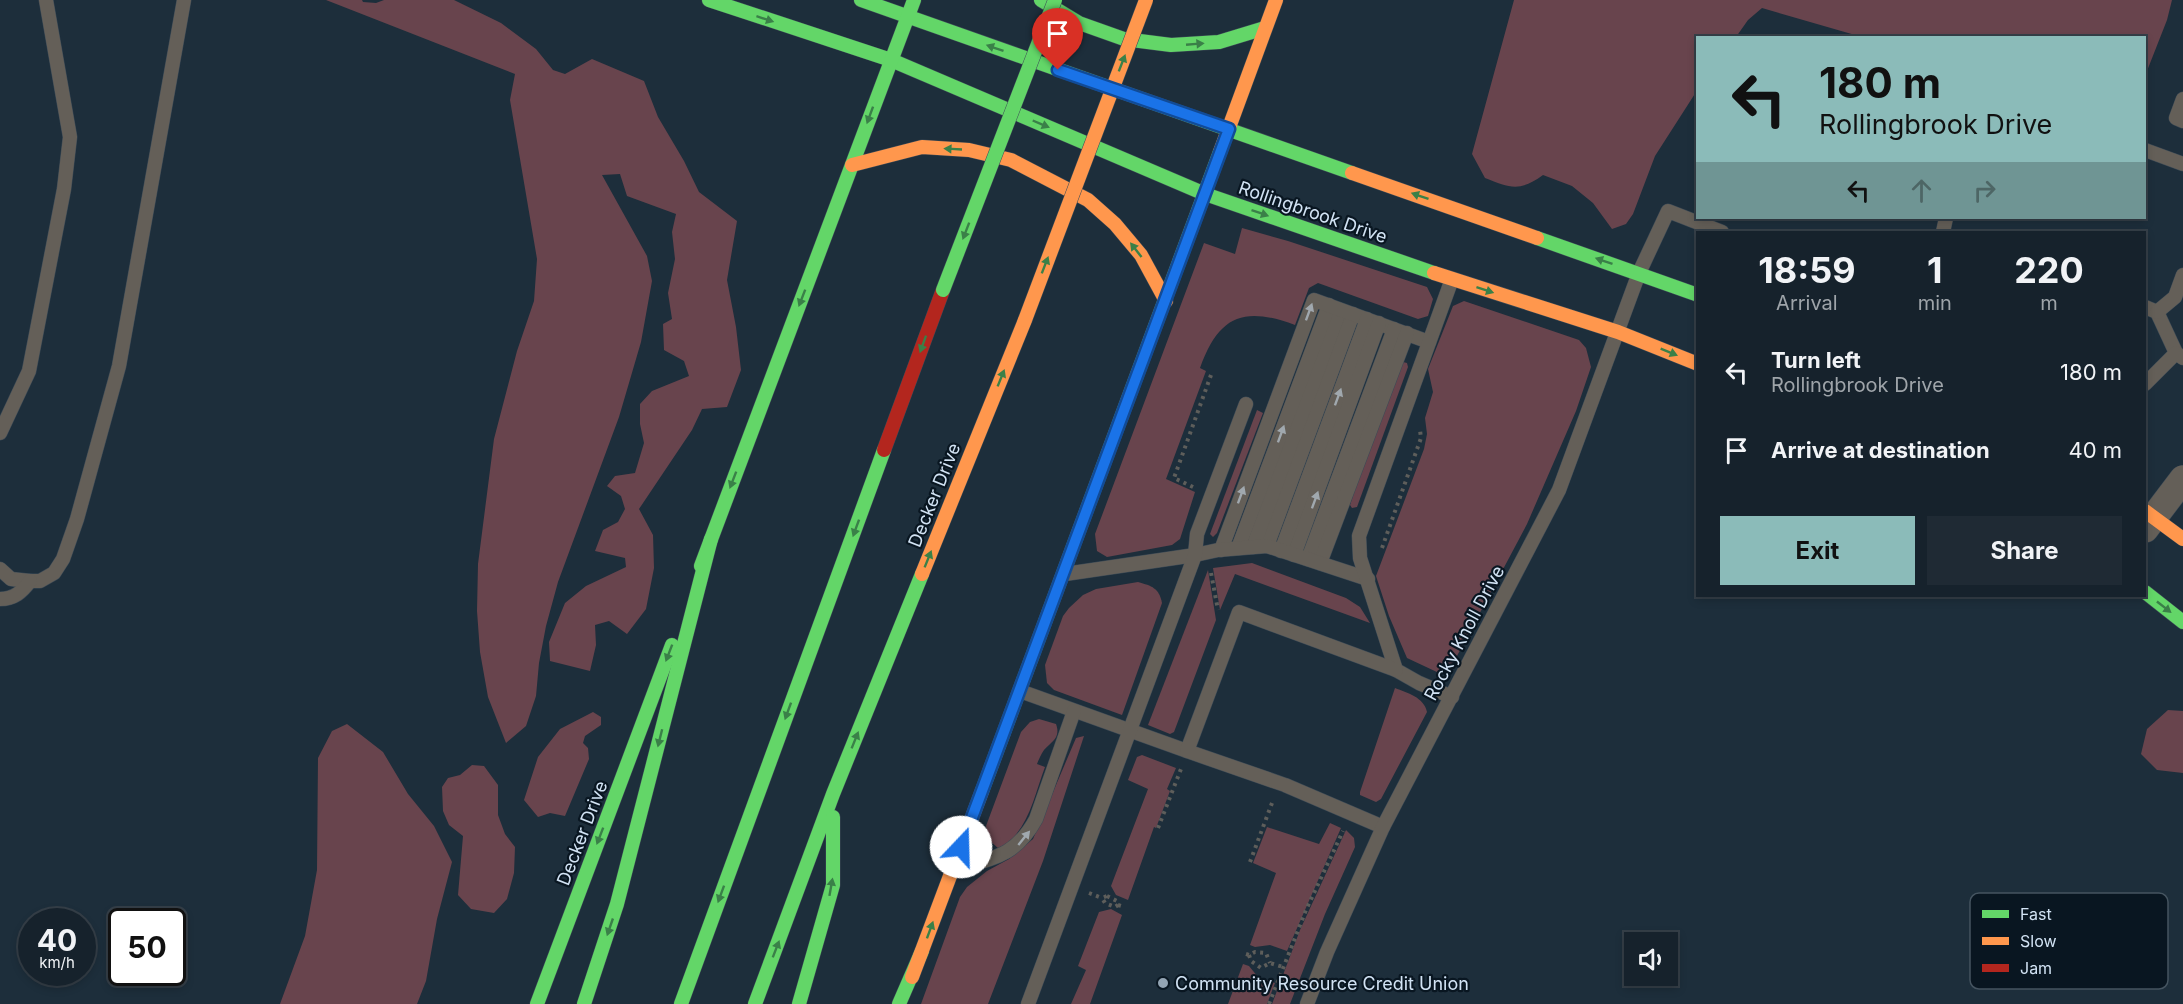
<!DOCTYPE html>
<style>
:root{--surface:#16222c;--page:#1f2a34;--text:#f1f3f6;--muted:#9ea4a9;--line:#353f48;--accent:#8bbbb9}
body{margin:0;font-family:Inter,sans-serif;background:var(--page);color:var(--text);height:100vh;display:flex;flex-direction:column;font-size:22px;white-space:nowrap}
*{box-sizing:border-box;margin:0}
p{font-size:20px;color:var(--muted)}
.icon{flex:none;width:33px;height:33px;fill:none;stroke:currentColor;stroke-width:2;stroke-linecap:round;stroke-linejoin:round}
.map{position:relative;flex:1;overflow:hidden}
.details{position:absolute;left:1696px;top:231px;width:450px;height:366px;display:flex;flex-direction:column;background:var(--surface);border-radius:0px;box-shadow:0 3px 9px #0003,0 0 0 2px var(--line)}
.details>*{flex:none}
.guide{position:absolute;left:1696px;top:36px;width:450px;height:183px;border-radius:0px;box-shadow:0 3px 9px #0003,0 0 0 2px var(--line);background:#8bbbb9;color:#111;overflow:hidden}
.fabs{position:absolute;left:1624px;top:932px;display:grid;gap:12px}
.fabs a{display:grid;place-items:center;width:54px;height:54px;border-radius:0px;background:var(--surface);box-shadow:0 3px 9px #0003,0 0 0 2px var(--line);font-size:30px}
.speed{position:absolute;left:18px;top:908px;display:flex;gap:12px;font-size:30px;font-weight:700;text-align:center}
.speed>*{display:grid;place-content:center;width:78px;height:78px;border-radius:50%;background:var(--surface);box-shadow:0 3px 9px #0003,0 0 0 2px var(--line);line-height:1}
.speed small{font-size:15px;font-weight:400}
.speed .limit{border:3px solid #111;border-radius:9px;background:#fff;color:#111}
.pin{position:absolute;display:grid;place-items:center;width:51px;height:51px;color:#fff;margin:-62px -26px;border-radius:50% 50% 50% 0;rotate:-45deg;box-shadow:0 0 6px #0007}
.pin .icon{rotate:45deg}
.me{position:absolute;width:66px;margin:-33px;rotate:21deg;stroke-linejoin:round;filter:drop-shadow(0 0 4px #0008)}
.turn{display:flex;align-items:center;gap:21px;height:126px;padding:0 24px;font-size:27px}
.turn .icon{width:78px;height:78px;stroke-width:2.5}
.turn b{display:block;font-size:42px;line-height:51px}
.lanes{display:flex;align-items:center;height:57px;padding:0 24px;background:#0003;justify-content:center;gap:30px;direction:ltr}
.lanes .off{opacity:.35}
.eta{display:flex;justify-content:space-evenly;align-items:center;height:102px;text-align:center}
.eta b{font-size:36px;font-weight:700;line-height:42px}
.primary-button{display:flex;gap:12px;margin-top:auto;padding:12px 24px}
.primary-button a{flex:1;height:69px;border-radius:0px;background:var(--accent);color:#111;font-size:24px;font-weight:700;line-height:69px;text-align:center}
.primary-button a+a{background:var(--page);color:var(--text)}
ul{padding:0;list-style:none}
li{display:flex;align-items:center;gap:18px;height:78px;padding:0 24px}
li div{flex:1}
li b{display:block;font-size:22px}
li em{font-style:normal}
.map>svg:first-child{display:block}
</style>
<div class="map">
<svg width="2183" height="1004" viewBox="0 0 2183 1004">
<rect width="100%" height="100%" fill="#1d2e3b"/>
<!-- green -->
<g fill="#68444d">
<path d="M326,0h36l1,2 13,1 8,-3h70l47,23 35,26 17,21 12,4 27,-15 52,22 14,36 26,44 15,31 38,29 -10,59 9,47 5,43 -14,37 -25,2 -10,21 -53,79 14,26 1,33 -8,41 -19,25 -18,-13 -14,4 1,20 -6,26 -40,-10 -1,-19 16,-39 21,-17 40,-19 -1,-9 -30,-7 8,-21 15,-8 7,-13 -4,-13 -14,-10 8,-10 20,-3 9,-30 -4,-19v-20l12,-13 37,-15 -5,-15 -20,-11 -1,-26 9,-5 -4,-26 7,-34 -3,-27 4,-18 -49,-18 -7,-22 -18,1 45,81 5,25 -11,61 -22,75 -61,165 -12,44 -7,37 -3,33 -10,30 -20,17 -18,-46 -8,-45 -3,-41 1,-47 16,-125 23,-88 17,-50 3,-42 -27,-159 5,-26z"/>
<path d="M1514,0h658l-5,20 -22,56v-38l-283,-1 -100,-29 -14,12 -12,17 -38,1v51l-43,67 -22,58 -7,10 -14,5 -19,-26 -21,-17 -29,-11c-23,17 -33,13 -58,3l-13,-24z"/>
<path d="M1242,228l46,13 139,46 6,12 -5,17 -10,3 -100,-36 -9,5 -14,37c-51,-19 -76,-10 -95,43l6,3 -40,108 29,13 -15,47 -8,6 -65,12 -10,-6 -2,-17 109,-291 31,11z"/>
<path d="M1464,301l115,39 7,8 5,19 -15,44 -49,113 -78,147 -10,2 -32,-15 -18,-42 -13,-40 48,-127 3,-15 -2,-16 8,-26 -5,-23 25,-63z"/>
<path d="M1403,362l4,1 1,4 -51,140 -5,1 -2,-3 5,-16z"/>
<path d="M1257,410l6,3 -46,120 -4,4 -3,-3z"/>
<path d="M1252,563l94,35 14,9 10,16 -135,-49 -15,36 -7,-42z"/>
<path d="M1208,570l8,50 -42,112 -4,2 -22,-9z"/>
<path d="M1138,582c14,4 21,6 24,21l-40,112 -68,-25 -7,-7 -2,-18 18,-49 6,-8 14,-13 13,-6z"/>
<path d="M1395,688c12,5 29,9 32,24l-46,87 -5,3 -16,-7v-3z"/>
<path d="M2168,710l15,1v62l-26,-3 -16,-16 6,-25z"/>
<path d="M593,712l8,5v8l-16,11 -2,7 5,5 1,11 -24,57 -15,-3 -12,4 -14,-17 14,-43 22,-28z"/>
<path d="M1039,719l17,5c5,14 -4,17 -12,26 -3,4 -5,9 -7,14l8,3c-11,29 -17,66 -46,82l-10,-9 -3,-14 35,-94 9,-10z"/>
<path d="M347,724l36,28 25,42 26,32 18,36 -15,57 -11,62 -9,23h-137l25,-68 12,-66 1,-112 14,-27z"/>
<path d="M1084,736l-41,125 -55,143h-67l39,-107 7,-10 20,-16 22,-12 24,-20 43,-101z"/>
<path d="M1142,755l34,13 -9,21 3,2 -14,37 -2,-1 -26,73 -12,-5 -5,-9 37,-97 -20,-9 9,-23z"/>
<path d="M472,765l12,1 14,19v30l7,19 10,13 -1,26 -7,26 -13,14 -23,-4 -13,-14 5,-59 -14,-11 -6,-14 -1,-24 6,-9 12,-3z"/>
<path d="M1330,823l11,5 -54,123 -17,-6 -15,2 -5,-2 26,-72 -23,-10 14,-36 52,17z"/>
<path d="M1346,830l8,8 1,9 -30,67 -35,90h-18l28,-74z"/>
<path d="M1111,909l11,6 -32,89h-19l15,-34 -8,-4 21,-54z"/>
<path d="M1243,964l6,2 9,11 17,6 -8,21h-39z"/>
</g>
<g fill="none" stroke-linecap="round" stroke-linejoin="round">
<defs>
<g id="lane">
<path d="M2183,99l-7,19 7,3"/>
<path d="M2145,150l38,14"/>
<path d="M1943,232l3,-14"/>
<path d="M2145,307l12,5 19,41"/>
<path d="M2157,312l18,-15 8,-22"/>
<path d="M2145,384l31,-31 7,5"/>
<path d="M0,433l29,-62 35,-182 6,-52 -24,-137"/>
<path d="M1267,546l86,-232"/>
<path d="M1253,547l87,-237"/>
<path d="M1238,548l91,-243"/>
<path d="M1221,550l93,-250 115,42"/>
<path d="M1281,551l86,-232"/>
<path d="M1294,555l85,-232"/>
<path d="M1308,559l86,-230"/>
<path d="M1320,563l87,-230"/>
<path d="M0,569l11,10 19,2h10l14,-8 9,-14 14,-40 42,-153 65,-366"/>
<path d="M1065,574l130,-19 23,-5 49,-4 101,33"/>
<path d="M0,599c14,0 22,-7 30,-18"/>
<path d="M1020,691l167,60"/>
<path d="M1452,697l-33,-14 -23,-13 -36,-112 -1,-22 93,-257"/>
<path d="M1383,827l-98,-42 -98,-34 52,-139 157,58"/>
<path d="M955,869c39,-11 61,-13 81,-50l38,-108"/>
<path d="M1028,1004l167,-449 2,-21 49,-130"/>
<path d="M1307,1004l20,-52 56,-125 176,-337 80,-217 29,-62 54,21"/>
</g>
<path id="street" d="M2145,529l38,-50"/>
<g id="fast">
<path d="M709,0l182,60 314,134 229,79"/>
<path d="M861,0l491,173"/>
<path d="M1041,0l38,23 45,16 47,6 48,-3 46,-14"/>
<path d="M1537,238l161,57"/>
<path d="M701,566l213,-566"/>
<path d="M2145,592l38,30"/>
<path d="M982,791l238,-639"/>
<path d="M537,1004l135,-359"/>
<path d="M584,1004l33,-100 94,-365"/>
<path d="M681,1004l203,-554"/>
<path d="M755,1004l78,-210 89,-220"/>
<path d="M799,1004l34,-119v-68"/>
<path d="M899,1004l23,-53"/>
</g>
<g id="slow">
<path d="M1220,152l56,-152"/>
<path d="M852,165l70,-18 47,3 42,10 77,40 27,24 26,31 25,46"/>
<path d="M1352,173l185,65"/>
<path d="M1434,273l184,59 80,32"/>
<path d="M2145,511l38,28"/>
<path d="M922,574l103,-254"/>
<path d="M912,977l70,-186"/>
</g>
<path id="jam" d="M884,450l59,-160"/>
</defs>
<!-- lane casing -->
<use href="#lane" stroke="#3c4a56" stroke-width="15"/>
<!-- street casing -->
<use href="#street" stroke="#3c4a56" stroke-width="28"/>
<!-- fast casing -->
<use href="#fast" stroke="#3c4a56" stroke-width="15"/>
<!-- slow casing -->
<use href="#slow" stroke="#3c4a56" stroke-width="15"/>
<!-- jam casing -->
<use href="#jam" stroke="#3c4a56" stroke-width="15"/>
<!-- path -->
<g stroke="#5e5e5b" stroke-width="4" stroke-dasharray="3 4.5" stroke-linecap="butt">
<path d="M1193,487l-19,-9 37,-103"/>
<path d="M1382,548l39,-110 -1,-8"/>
<path d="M1211,573l7,37"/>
<path d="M1158,828l23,-59"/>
<path d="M1250,862l22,-59"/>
<path d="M1089,893l13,5"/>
<path d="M1107,896l10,5 1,4 -3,2 -10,-4 -3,-5z"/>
<path d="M1118,905l7,2"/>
<path d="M1246,954l3,1 6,-3 11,1 4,10"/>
<path d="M1249,955l2,6 10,7 9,-5 13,4"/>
<path d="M1269,1004l37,-94 37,-79"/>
</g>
<!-- lane -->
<use href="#lane" stroke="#645f58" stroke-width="14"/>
<!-- street -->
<use href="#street" stroke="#645f58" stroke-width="27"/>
<!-- fast -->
<use href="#fast" stroke="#63d668" stroke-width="14"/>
<!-- slow -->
<use href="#slow" stroke="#ff974d" stroke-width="14"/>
<!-- jam -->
<use href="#jam" stroke="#b3261e" stroke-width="14"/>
<defs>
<path id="fast-bridge" d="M943,290l112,-290"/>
<path id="slow-bridge" d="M1025,320l121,-320"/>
</defs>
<!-- fast-bridge casing -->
<use href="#fast-bridge" stroke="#3c4a56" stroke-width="15" stroke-linecap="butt"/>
<!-- slow-bridge casing -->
<use href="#slow-bridge" stroke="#3c4a56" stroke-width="15" stroke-linecap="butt"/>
<!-- fast-bridge -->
<use href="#fast-bridge" stroke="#63d668" stroke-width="14"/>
<!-- slow-bridge -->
<use href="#slow-bridge" stroke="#ff974d" stroke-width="14"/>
</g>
<!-- one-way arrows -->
<defs><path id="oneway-solid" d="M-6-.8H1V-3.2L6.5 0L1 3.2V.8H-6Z" transform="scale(1.5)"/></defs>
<g fill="#3a8048">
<use href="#oneway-solid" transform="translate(765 19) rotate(18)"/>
<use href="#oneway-solid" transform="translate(1195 44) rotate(-5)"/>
<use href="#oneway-solid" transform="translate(995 48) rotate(-161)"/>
<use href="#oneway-solid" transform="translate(1122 63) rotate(-69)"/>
<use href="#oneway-solid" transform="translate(870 115) rotate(110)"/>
<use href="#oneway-solid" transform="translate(1041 124) rotate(23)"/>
<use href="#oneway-solid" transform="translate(953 149) rotate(-177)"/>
<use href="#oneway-solid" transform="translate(1420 196) rotate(-161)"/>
<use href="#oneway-solid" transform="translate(1260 213) rotate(19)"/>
<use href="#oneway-solid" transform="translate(966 231) rotate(111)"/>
<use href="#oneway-solid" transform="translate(1136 250) rotate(-128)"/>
<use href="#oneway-solid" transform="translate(1604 261) rotate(-161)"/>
<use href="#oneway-solid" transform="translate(1045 265) rotate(-69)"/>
<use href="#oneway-solid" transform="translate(1485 290) rotate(18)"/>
<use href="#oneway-solid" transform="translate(802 298) rotate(111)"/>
<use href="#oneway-solid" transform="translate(923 344) rotate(110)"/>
<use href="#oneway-solid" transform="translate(1669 352) rotate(22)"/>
<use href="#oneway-solid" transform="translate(1001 378) rotate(-68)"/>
<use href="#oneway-solid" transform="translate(733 480) rotate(111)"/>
<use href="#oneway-solid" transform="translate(856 528) rotate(110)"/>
<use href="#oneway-solid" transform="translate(928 559) rotate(-68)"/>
<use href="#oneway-solid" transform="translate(2164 607) rotate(38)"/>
<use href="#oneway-solid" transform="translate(669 653) rotate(111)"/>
<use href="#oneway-solid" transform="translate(788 711) rotate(110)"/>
<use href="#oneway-solid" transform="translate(660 738) rotate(104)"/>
<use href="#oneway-solid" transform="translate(855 740) rotate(-68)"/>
<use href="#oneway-solid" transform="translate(600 836) rotate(111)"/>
<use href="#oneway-solid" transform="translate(831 887) rotate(-80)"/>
<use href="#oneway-solid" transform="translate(721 894) rotate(110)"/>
<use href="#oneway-solid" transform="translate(610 927) rotate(109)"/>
<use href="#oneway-solid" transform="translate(930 930) rotate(-70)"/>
<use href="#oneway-solid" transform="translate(776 949) rotate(-69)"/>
</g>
<g fill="#a0a8ae">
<use href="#oneway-solid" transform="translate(1309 312) rotate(-70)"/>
<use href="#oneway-solid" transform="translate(1338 397) rotate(-70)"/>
<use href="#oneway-solid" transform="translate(1281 434) rotate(-70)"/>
<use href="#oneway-solid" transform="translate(1241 495) rotate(-70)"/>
<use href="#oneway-solid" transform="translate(1315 500) rotate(-70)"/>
<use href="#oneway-solid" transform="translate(1024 838) rotate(-51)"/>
</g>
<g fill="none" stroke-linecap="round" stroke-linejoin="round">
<defs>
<path id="route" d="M961,847l268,-718 -171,-59"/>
</defs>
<!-- route casing -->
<use href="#route" stroke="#114b97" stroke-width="15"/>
<!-- route -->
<use href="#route" stroke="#1a73e8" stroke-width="10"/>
</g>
<!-- markers -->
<circle fill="#93a4b3" stroke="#091621" stroke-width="2" cx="1163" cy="983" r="6"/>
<g text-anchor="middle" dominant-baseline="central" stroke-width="4.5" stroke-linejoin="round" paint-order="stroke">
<!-- street labels -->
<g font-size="18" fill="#d2e3f4" stroke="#091621">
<text transform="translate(1313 212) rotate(19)">Rollingbrook Drive</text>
<text transform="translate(934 495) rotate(-68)">Decker Drive</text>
<text transform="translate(1464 633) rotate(-62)">Rocky Knoll Drive</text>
<text transform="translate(582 833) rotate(-69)">Decker Drive</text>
</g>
<!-- poi labels -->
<g font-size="18" fill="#d2e3f4" stroke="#091621" text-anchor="start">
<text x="1175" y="983">Community Resource Credit Union</text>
</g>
</g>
<!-- legend -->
<rect x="1970" y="893" width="198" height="96" rx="9" fill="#091621" stroke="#455460" stroke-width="1.5"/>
<rect x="1982" y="910" width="27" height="8" fill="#63d668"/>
<rect x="1982" y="937" width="27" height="8" fill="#ff974d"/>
<rect x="1982" y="964" width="27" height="8" fill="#b3261e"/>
<g font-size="16" fill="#d2e3f4">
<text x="2020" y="920">Fast</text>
<text x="2020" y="947">Slow</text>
<text x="2020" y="974">Jam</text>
</g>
</svg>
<div class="fabs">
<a><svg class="icon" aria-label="sound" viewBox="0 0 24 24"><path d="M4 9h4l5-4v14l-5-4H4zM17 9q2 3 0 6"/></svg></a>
</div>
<div class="speed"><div>40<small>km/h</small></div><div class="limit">50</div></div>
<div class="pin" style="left:1058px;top:70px;background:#d93025"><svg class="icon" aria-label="arrive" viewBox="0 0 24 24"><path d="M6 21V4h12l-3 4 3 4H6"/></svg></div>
<svg class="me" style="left:961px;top:847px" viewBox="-20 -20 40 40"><circle r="19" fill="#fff"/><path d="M0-13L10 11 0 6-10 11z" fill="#1a73e8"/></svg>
<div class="guide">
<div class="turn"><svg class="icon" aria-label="left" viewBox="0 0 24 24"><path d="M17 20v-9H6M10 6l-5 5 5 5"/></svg><div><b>180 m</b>Rollingbrook Drive</div></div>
<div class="lanes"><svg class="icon" aria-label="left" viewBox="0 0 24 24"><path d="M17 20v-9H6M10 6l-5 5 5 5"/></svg><svg class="icon off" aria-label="ahead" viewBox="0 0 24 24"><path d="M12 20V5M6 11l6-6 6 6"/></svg><svg class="icon off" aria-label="right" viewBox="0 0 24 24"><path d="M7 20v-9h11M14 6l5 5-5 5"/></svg></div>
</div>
<section class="details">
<div class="eta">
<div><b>18:59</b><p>Arrival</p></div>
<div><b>1</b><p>min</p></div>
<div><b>220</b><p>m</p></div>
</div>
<ul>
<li><svg class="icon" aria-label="left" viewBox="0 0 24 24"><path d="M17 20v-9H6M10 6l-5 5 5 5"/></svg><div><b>Turn left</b><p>Rollingbrook Drive</p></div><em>180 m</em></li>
<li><svg class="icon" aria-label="arrive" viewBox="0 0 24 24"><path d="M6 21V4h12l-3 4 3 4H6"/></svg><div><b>Arrive at destination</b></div><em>40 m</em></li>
</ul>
<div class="primary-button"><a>Exit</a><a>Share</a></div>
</section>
</div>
